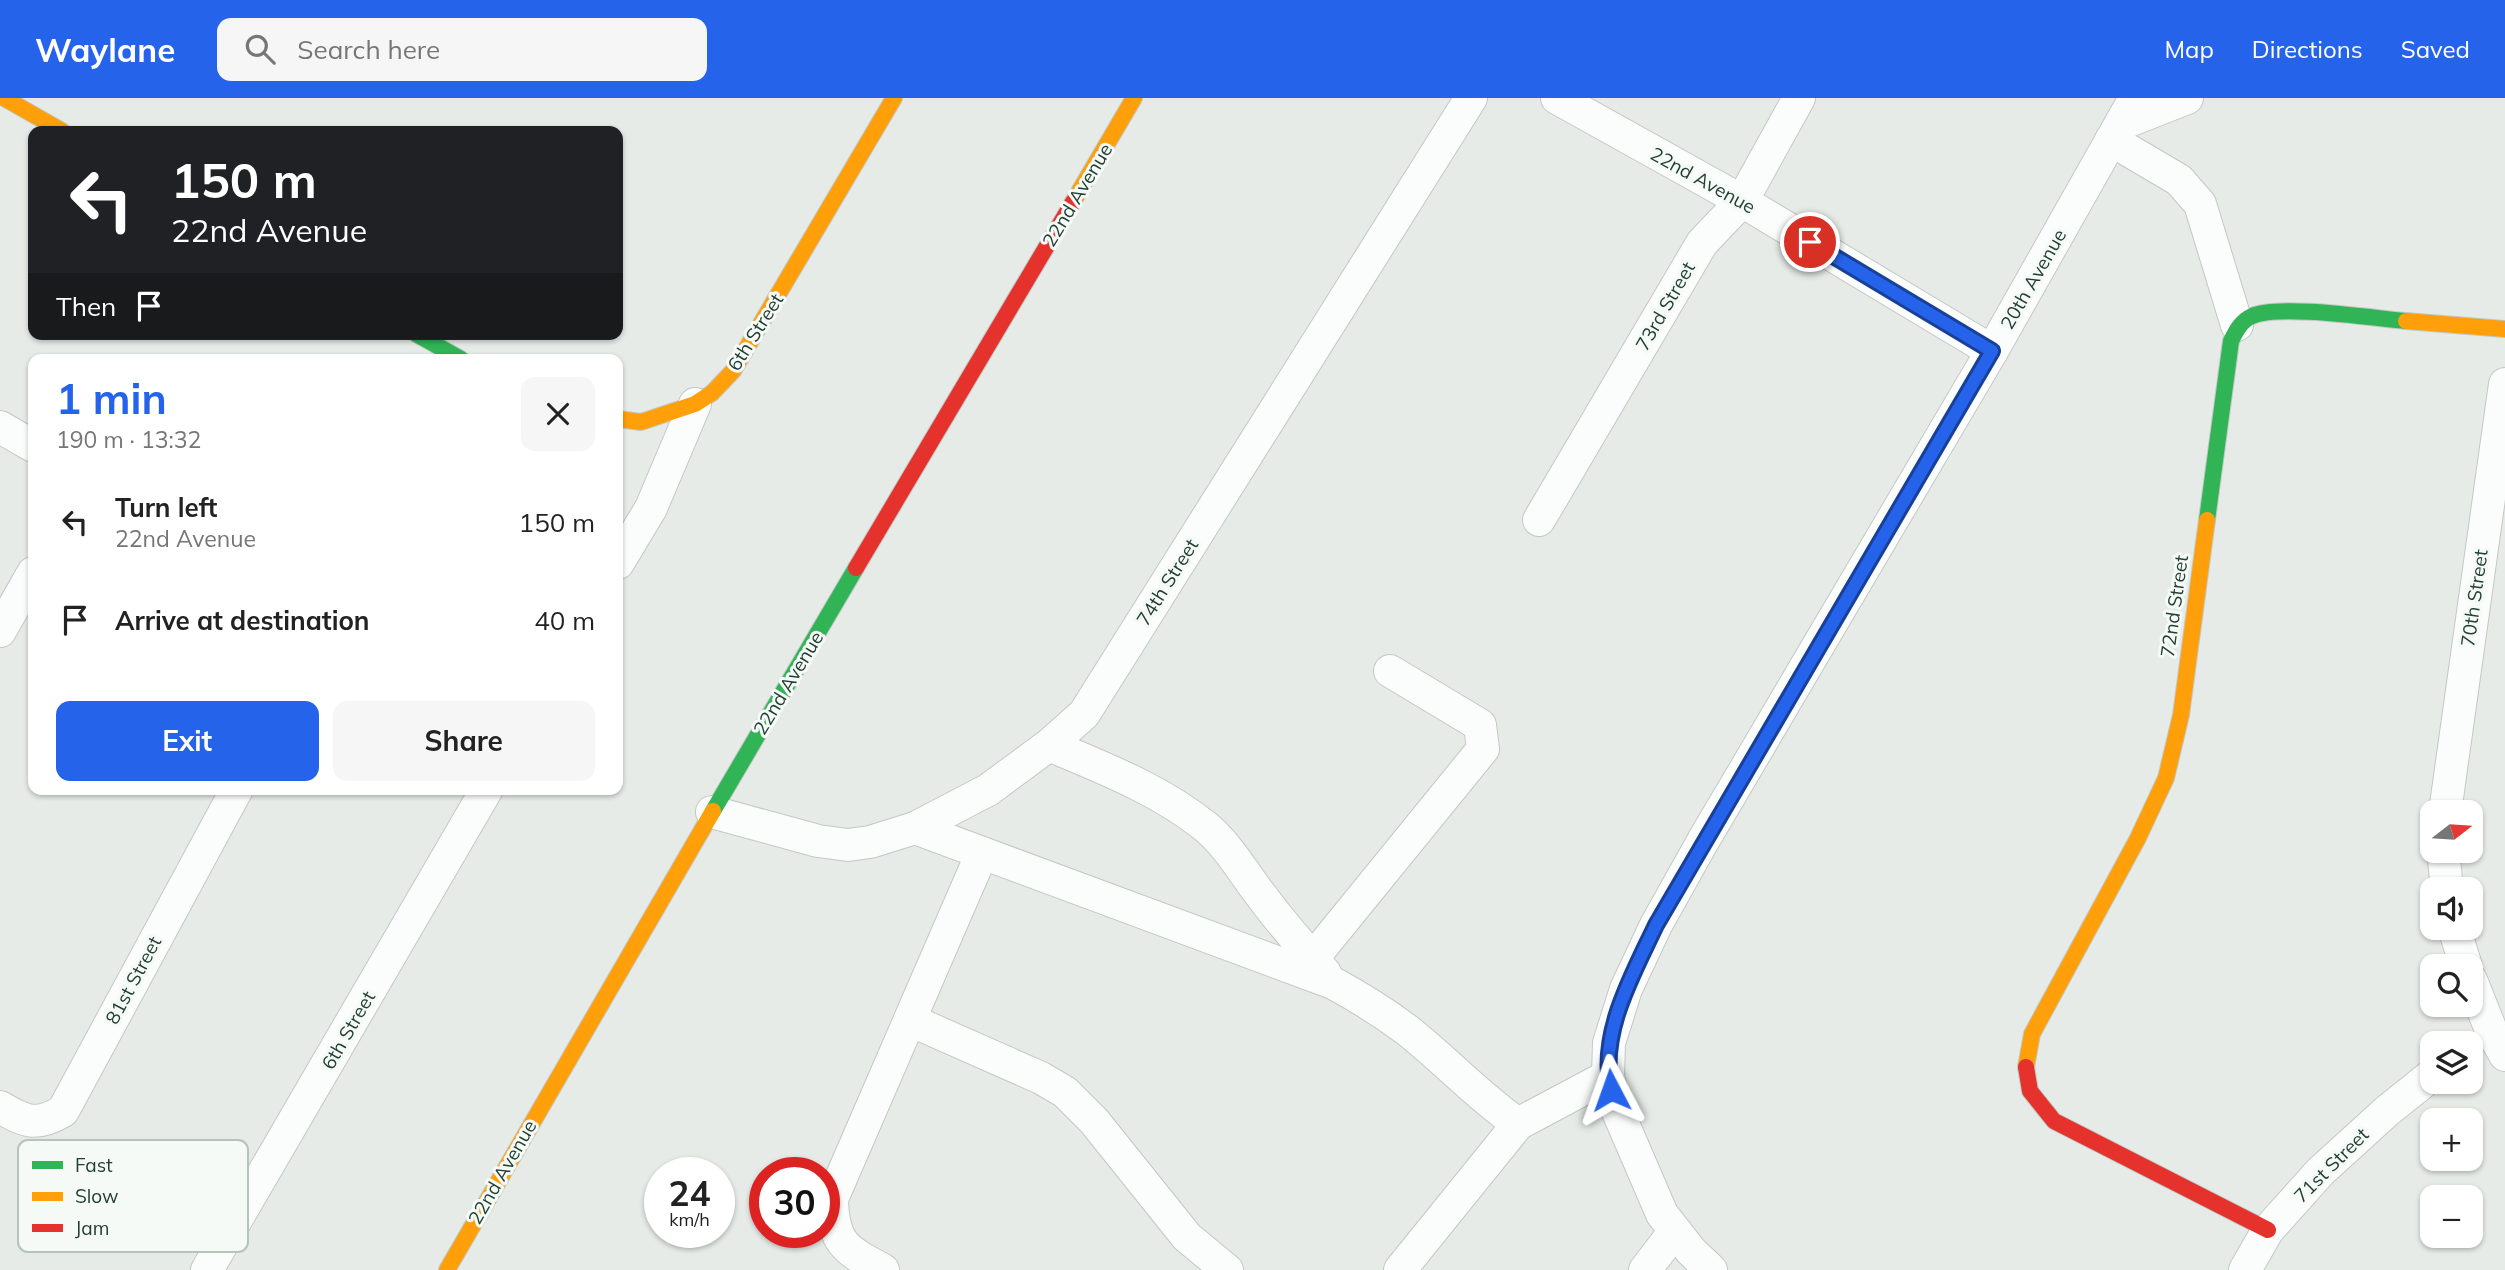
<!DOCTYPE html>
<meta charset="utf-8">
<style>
:root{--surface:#fff;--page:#f6f6f6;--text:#222;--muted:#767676;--accent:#2563eb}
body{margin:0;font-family:Mulish,sans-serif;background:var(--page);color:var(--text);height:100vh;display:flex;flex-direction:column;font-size:26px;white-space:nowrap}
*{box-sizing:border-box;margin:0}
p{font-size:23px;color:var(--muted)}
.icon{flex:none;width:38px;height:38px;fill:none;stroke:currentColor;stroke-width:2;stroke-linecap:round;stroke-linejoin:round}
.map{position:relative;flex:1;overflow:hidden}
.drawer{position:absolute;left:28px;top:256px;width:595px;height:441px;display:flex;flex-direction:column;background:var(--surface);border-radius:14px;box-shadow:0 2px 5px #0004}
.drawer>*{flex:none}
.hud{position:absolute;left:28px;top:28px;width:595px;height:214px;border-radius:14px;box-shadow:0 2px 5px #0004;background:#202124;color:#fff;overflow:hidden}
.needle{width:46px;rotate:73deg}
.fabs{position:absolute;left:2420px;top:702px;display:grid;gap:14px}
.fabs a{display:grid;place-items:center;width:63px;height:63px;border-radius:14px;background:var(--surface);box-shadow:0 2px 5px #0004;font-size:35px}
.speed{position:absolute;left:644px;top:1059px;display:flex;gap:14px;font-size:35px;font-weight:700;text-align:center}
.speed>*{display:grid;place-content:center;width:91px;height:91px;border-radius:50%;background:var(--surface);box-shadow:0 2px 5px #0004;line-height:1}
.speed small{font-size:18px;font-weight:400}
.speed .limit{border:10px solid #d22;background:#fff;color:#111}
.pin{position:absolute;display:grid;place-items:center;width:60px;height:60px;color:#fff;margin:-30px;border:4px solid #fff;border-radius:50%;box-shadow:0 2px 7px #0007}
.me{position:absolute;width:77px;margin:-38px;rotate:356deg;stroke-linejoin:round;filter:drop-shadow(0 0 5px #0008)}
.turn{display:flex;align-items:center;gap:24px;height:147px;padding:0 28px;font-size:32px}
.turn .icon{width:91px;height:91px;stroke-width:2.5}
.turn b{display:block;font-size:49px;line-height:60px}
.then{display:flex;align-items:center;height:66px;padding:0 28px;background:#0003;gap:14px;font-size:26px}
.round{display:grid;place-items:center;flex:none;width:74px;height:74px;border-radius:14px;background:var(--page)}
.headline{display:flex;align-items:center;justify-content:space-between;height:119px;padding:0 28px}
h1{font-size:42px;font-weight:700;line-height:52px;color:var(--accent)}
.action{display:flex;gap:14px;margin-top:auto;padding:14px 28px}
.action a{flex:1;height:80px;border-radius:14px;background:var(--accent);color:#fff;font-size:28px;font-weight:700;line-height:80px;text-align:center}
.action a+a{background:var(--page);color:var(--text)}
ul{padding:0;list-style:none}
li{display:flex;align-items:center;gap:21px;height:98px;padding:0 28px}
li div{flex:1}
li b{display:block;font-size:26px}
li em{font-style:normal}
header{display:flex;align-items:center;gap:42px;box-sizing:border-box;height:98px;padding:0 35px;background:var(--accent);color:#fff}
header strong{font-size:33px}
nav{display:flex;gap:38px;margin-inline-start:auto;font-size:24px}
.search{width:490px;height:63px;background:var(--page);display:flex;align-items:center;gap:18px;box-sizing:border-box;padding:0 24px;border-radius:14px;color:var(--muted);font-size:26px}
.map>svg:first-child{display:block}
</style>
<header>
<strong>Waylane</strong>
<div class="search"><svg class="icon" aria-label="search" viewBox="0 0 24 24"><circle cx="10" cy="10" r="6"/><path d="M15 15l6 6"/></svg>Search here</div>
<nav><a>Map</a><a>Directions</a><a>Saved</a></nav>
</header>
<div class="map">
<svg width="2505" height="1172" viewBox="0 0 2505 1172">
<rect width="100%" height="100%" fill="#e6ebe8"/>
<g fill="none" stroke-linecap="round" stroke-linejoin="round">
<defs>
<g id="street">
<path d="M1557,0l185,103 250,150"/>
<path d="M2121,26l66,-26"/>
<path d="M2111,42l68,40 21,24 37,121"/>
<path d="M0,329l33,19"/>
<path d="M1539,422l163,-277 40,-42 57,-103"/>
<path d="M618,465l33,-55 44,-104"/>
<path d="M0,533l33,-58"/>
<path d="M1049,647c54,23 110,44 157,82 23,19 38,47 57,71 19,26 41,50 62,75"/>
<path d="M712,714l106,29 30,4 22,-3 45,-14 73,-38 61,-45 35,-31 387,-616"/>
<path d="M2445,714l60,-428"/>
<path d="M915,730l418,155c26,14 50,29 74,47 38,30 71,66 111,94l90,-48"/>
<path d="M2443,752l4,39"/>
<path d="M2454,830l12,38"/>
<path d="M1313,860l170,-209 -3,-24 -90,-54"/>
<path d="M2471,882l20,50 14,25"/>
<path d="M910,922l131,58 24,14 29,29 93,116 40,33"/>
<path d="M0,1009c26,15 36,20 63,4l174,-322"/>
<path d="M207,1172l280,-481"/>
<path d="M883,1172c-37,-20 -50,-26 -51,-71l150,-346"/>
<path d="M1400,1172l118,-146"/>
<path d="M1645,1172l30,-39"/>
<path d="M1711,1172l-20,-19 -29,-37 -47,-109 -7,-29 1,-33 17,-54 30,-64 47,-84 289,-490 143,-253"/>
<path d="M2245,1172l23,-40 52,-58 67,-61 45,-36"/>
</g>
<g id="fast">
<path d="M416,236l45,25"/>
<path d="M2207,422l24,-179c5,-10 10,-20 21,-25 28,-12 120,2 154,5"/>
<path d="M713,713l143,-243"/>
</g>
<g id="slow">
<path d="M4,0l58,33"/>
<path d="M1073,104l61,-104"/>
<path d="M2406,223l99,8"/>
<path d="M618,321l23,3 54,-18 17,-11 21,-22 161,-273"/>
<path d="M2026,969l6,-33 106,-196 28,-60 15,-63 26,-195"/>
<path d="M447,1172l266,-459"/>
</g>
<g id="jam">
<path d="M856,470l217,-366"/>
<path d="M2026,969l4,24 24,30 214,109"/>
</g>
</defs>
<!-- street casing -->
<use href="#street" stroke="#c3c8c5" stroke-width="34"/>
<!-- fast casing -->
<use href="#fast" stroke="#c1c9c5" stroke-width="18"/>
<!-- slow casing -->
<use href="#slow" stroke="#c1c9c5" stroke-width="18"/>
<!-- jam casing -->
<use href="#jam" stroke="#c1c9c5" stroke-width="18"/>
<!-- street -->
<use href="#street" stroke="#fbfcfc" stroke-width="32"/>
<!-- fast -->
<use href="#fast" stroke="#30b455" stroke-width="16"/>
<!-- slow -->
<use href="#slow" stroke="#ff9f0a" stroke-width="16"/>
<!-- jam -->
<use href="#jam" stroke="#e5322d" stroke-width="16"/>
</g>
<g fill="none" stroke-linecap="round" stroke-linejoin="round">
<defs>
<path id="route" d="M1611,992c-12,-57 21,-114 45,-165l336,-574 -182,-109"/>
</defs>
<!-- route casing -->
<use href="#route" stroke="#184099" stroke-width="18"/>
<!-- route -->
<use href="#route" stroke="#2563eb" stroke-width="12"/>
</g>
<g text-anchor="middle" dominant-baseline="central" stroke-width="6" stroke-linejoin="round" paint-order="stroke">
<!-- street labels -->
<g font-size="19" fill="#233f34" stroke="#f5faf7">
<text transform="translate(1703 82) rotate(29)">22nd Avenue</text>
<text transform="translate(1077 97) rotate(-59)">22nd Avenue</text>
<text transform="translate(2033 181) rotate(-60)">20th Avenue</text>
<text transform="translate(1665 208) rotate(-60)">73rd Street</text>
<text transform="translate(755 234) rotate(-58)">6th Street</text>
<text transform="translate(1167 484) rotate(-58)">74th Street</text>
<text transform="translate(2474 500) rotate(-82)">70th Street</text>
<text transform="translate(2174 508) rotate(-82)">72nd Street</text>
<text transform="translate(788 585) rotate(-59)">22nd Avenue</text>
<text transform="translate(133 882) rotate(-62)">81st Street</text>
<text transform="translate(348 932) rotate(-60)">6th Street</text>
<text transform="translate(2331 1067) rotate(-45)">71st Street</text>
<text transform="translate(502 1074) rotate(-60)">22nd Avenue</text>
</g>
</g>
<!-- legend -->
<rect x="18" y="1042" width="230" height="112" rx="10" fill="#f5faf7" stroke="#b6c2bc" stroke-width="2"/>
<rect x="32" y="1063" width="31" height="8" fill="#30b455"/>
<rect x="32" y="1094" width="31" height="9" fill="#ff9f0a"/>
<rect x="32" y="1126" width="31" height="8" fill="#e5322d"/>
<g font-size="19" fill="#233f34">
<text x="75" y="1074">Fast</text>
<text x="75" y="1105">Slow</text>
<text x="75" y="1137">Jam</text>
</g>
</svg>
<div class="fabs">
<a><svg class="needle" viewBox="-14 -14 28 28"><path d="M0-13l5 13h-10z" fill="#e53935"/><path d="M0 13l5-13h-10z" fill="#767676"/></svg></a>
<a><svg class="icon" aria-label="sound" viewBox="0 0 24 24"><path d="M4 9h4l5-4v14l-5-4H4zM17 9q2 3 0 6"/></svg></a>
<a><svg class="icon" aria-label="search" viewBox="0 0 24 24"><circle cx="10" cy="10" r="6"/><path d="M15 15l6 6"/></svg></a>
<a><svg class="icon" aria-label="layers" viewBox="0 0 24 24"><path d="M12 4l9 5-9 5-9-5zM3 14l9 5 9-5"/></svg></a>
<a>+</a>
<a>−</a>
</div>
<div class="speed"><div>24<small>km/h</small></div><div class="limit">30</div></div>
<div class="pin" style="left:1810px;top:144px;background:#d93025"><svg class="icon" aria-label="arrive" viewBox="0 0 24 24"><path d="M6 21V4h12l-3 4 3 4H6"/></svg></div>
<svg class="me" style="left:1611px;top:992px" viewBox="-20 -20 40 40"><path d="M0-17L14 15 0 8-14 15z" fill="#2563eb" stroke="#fff" stroke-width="4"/></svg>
<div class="hud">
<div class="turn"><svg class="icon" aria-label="left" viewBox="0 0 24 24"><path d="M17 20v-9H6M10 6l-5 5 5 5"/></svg><div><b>150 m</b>22nd Avenue</div></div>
<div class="then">Then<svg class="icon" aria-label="arrive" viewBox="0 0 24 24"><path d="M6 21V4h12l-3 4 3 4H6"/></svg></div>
</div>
<section class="drawer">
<div class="headline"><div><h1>1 min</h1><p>190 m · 13:32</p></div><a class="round"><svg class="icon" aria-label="close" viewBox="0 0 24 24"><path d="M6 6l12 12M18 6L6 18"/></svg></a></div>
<ul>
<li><svg class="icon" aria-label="left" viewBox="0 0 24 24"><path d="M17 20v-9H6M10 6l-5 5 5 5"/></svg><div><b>Turn left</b><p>22nd Avenue</p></div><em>150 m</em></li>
<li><svg class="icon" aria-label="arrive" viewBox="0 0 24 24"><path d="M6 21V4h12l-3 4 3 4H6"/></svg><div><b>Arrive at destination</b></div><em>40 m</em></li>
</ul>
<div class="action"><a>Exit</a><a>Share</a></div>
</section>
</div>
